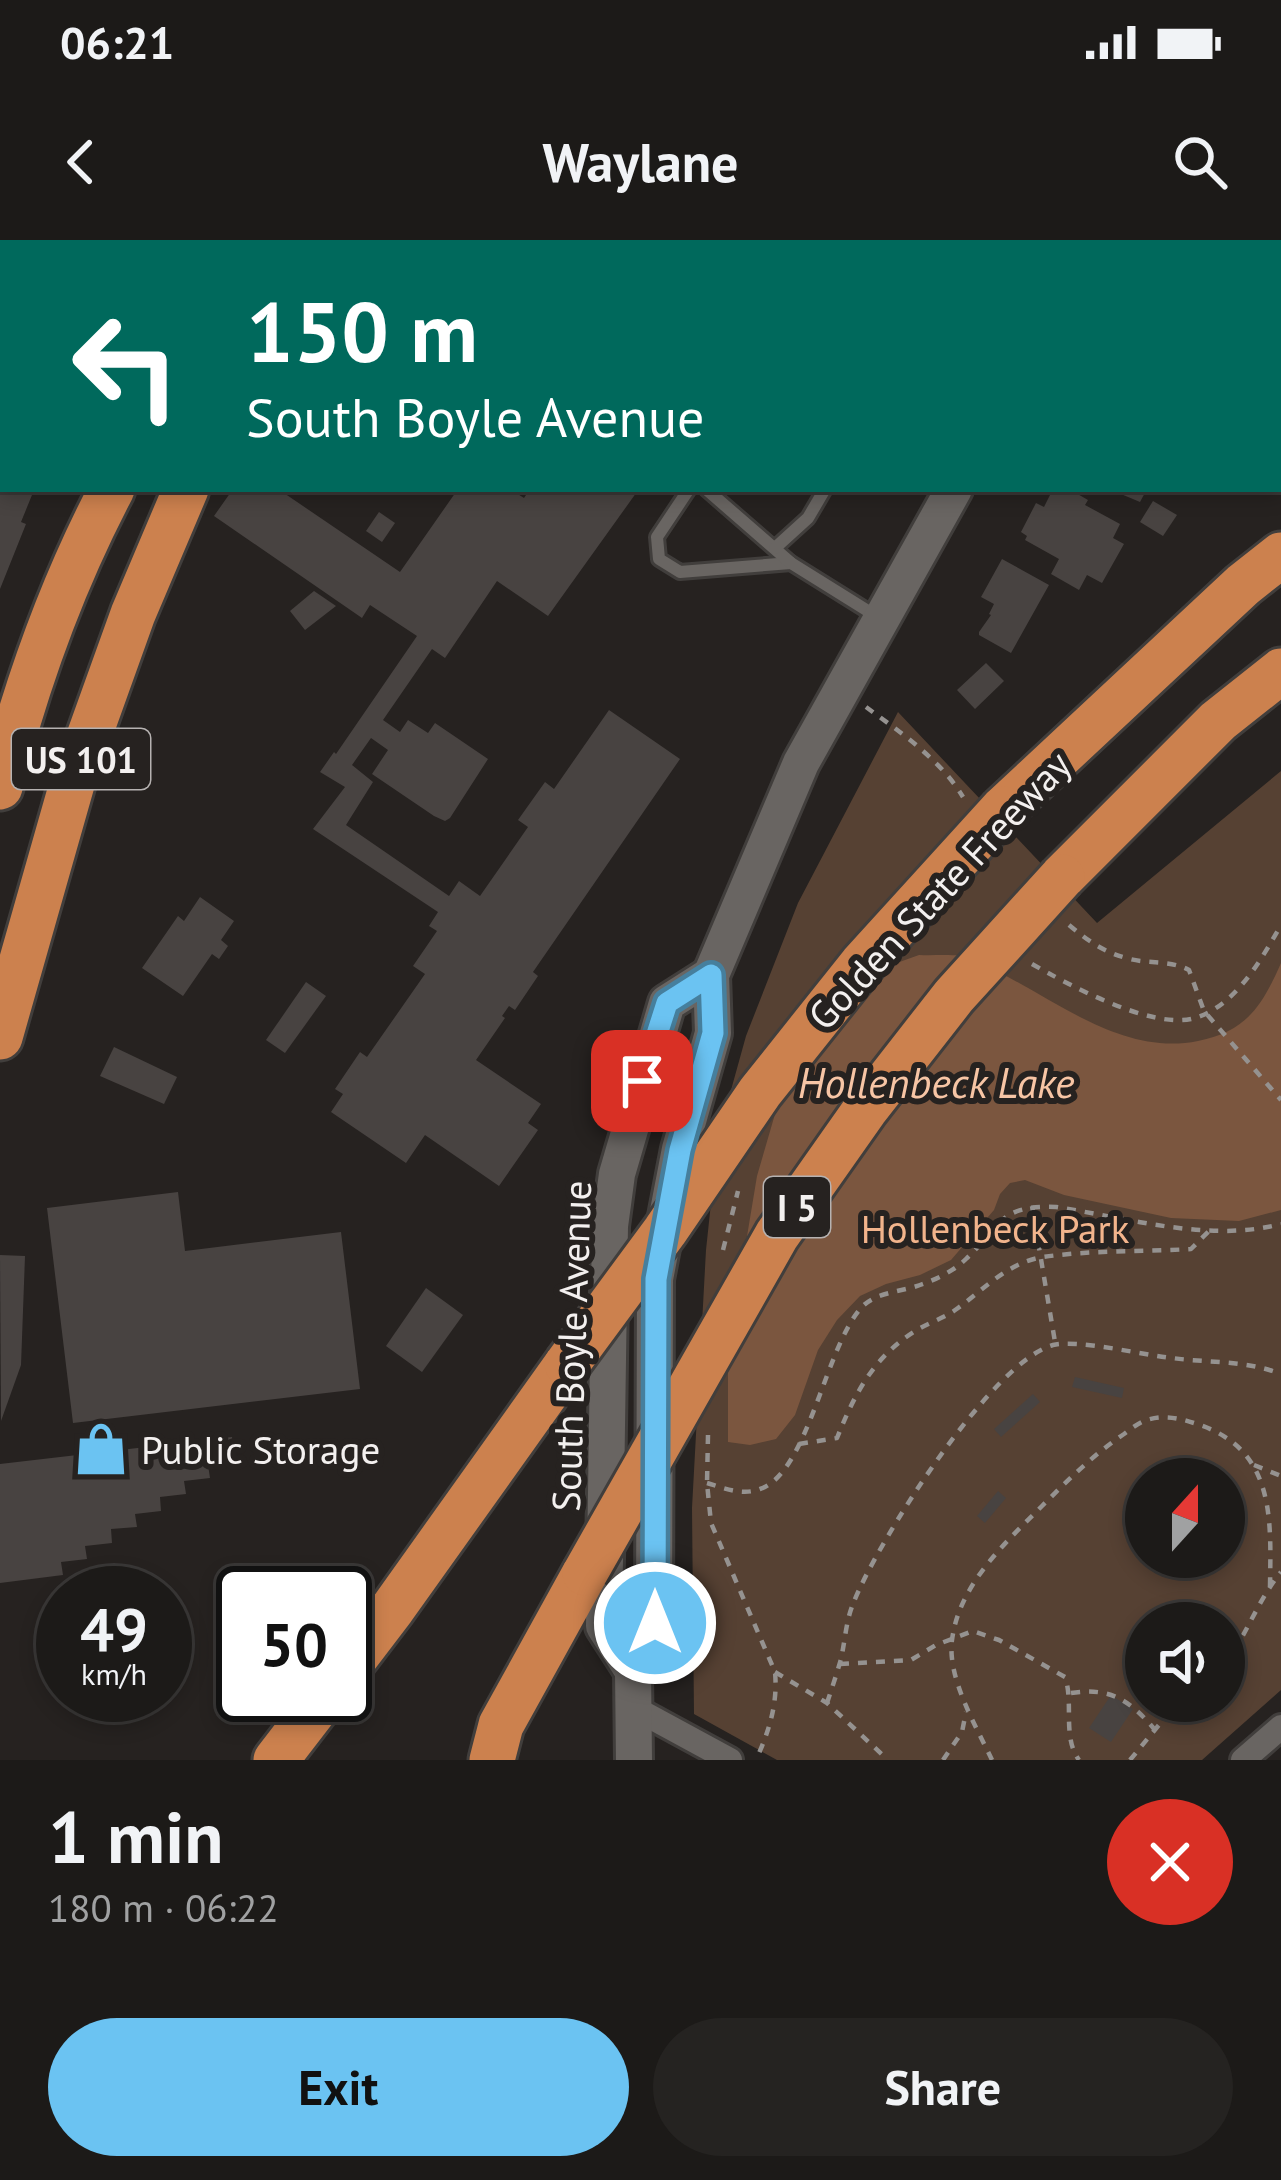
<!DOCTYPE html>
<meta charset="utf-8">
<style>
:root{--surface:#1c1a18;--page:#252321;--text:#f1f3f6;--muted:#a0a1a2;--line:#3a3837;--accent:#6bc3f2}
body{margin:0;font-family:"PT Sans",sans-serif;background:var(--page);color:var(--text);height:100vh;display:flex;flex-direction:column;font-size:45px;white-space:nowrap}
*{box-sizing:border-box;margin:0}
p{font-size:39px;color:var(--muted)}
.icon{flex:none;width:66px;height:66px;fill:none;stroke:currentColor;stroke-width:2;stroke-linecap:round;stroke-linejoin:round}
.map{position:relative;height:1520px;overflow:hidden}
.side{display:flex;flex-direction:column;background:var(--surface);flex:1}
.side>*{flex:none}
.hud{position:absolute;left:0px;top:0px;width:1281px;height:252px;box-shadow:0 6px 18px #0003,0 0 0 3px var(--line);background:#00695c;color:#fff;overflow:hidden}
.needle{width:78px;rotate:21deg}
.controls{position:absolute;left:1125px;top:1218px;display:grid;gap:24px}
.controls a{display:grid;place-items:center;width:120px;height:120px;border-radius:50%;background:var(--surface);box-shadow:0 6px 18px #0003,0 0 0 3px var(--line);font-size:60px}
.speed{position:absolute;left:36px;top:1326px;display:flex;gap:24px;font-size:60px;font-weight:700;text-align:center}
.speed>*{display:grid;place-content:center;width:156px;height:156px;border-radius:50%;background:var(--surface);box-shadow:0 6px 18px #0003,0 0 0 3px var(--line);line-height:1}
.speed small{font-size:30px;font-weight:400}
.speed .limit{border:6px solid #111;border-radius:18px;background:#fff;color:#111}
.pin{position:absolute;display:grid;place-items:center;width:102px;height:102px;color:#fff;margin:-51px;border-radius:24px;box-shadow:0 6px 18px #0006}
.me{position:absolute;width:132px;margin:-66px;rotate:0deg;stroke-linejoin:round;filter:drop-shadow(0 0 9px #0008)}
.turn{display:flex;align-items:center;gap:42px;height:252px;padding:0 48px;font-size:54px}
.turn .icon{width:156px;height:156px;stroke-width:2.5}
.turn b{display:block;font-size:84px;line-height:102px}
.round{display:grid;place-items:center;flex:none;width:126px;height:126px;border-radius:63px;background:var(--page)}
.head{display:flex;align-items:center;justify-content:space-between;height:204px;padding:0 48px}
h1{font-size:72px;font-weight:700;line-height:90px}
.button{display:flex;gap:24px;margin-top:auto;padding:24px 48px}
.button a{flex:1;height:138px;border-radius:72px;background:var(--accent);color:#111;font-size:48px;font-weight:700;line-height:138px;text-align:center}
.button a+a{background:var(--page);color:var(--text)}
.status{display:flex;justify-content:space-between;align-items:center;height:84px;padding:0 60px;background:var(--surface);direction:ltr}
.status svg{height:33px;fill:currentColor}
header{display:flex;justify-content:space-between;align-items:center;height:156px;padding:0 48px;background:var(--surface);font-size:54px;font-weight:700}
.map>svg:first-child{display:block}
</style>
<div class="status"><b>06:21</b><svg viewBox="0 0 49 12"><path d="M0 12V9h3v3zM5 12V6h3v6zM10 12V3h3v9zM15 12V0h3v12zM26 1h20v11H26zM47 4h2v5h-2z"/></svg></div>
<header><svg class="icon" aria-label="back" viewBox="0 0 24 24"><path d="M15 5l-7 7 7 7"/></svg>Waylane<svg class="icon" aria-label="search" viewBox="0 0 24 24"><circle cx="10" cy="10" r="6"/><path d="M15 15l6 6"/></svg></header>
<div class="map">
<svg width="1281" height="1520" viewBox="0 0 1281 1520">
<rect width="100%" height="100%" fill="#262220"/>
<!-- green -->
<path fill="#564133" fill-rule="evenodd" d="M898,472l199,211 184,-152v919l-79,70h-425l-83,-46 -2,-206 14,-258 12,-113 28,-101 52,-133zM1146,1239h78v78h-78zM1146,1383h78v78h-78z"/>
<!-- water -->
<path fill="#7b563f" d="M919,715c18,1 40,-2 56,4 11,4 23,12 33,18 58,31 120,78 190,64 49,-10 64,-35 83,-78v247l-42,11 -68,-3 -107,-23 -39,-15 -15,3 -10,11 -6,16 -43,50 -31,15 -34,9 -26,12 -23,24 -19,30 -23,65 -19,24 -26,6 -22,-3v-91l29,-175 32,-110 77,-92z"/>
<!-- building -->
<g fill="#484341">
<path d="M0,249h17l15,6 -11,27 5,2 -26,65z"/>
<path d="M233,249h45l122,83 58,-83h52l14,9 6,-9h109l-91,127 -51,-35 -52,77 -13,-9 -49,71 17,12 8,-12 20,13 7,-10 53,36 -38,59 -5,3 -11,-5 -62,-42 16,-24 -17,-12 -19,27 21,17 -27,43 103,71 10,-15 21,15 48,-69 -10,-7 27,-38 9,7 55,-79 71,49 -147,213 5,4 -23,34 -6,-4 -7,10 3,2 -29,42 65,44 -13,19 10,7 -39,56 -74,-51 -19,28 -75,-51 12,-18 -8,-5 25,-37 7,5 58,-83 -12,-8 24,-35 -8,-5 9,-14 -125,-83 32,-42 -25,-15 14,-20 2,2 81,-118 -47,-31 -8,13 -148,-102z"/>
<path d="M1053,249l8,3 2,-3h6l19,11 -3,5 35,19 -7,14 11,6 -22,39 -15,-8 -8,15 -28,-16 8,-15 -34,-19 2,-4 -6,-4 15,-29 8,4z"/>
<path d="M1109,249h38l-7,13z"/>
<path d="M1153,261l24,14 -14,21 -23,-14z"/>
<path d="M379,272l16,11 -13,19 -16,-11z"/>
<path d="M1002,319l47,26 -38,68 -32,-18v-3l12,-17 -2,-1 5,-10 -13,-7z"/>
<path d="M314,351l22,15 -31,24 -15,-19z"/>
<path d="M986,423l18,18 -29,28 -18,-19z"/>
<path d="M200,657l34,24 -13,19 7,6 -9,13 -7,-5 -29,42 -41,-28 36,-52 6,5z"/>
<path d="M306,742l20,14 -41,57 -19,-13z"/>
<path d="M114,807l63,30 -13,27 -64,-28z"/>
<path d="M178,952l7,59 156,-19 19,157 -287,34 -26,-215z"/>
<path d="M0,1015l25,1 -4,109 -20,56z"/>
<path d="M426,1048l37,27 -41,57 -36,-26z"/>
<path d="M1075,1137l49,11 -2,10 -50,-11z"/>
<path d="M1033,1154l7,8 -39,35 -7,-8z"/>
<path d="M232,1197l3,25 -27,3 2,13 -26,3 2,13 -26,3 1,14 -26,3 2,13 -26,2 1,14 -27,3 2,13 -26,3 2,13 -63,8v-119z"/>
<path d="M998,1251l8,7 -21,25 -8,-7z"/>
<path d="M1111,1455l22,14 -22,33 -22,-14z"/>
</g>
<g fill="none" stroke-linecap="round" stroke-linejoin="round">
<defs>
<g id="service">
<path d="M865,0l9,3"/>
<path d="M975,0l4,3"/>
<path d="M454,3l3,-3"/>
<path d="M1011,3l2,-3"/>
<path d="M1278,193l3,-4"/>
<path d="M689,249l-32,48 2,22 21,13 111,-9"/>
<path d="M706,249l85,74 85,53"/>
<path d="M775,308l33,-30 17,-29"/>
</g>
<g id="minor">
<path d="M116,0l12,3"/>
<path d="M171,3l2,-3"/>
<path d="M636,1469l94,51"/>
<path d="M1243,1520l38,-33"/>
</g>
<g id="secondary">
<path d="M1090,3l2,-3"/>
<path d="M633,1431l-29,-45 6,-400 7,-52 50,-171 44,-28"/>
<path d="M634,1520l-1,-89 21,-48 1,-344 25,-130 33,-116 -2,-58 90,-212 153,-274"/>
</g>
<g id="motorway">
<path d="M251,3l2,-3"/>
<path d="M321,3l2,-3"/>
<path d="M0,547c26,-102 63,-205 112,-298"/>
<path d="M1003,569l240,-224 38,-30"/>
<path d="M1062,637l156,-156 63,-50"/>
<path d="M0,797l72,-253 61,-170 53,-125"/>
<path d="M345,1431l48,-63 174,-244"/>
<path d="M276,1520l50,-65"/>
<path d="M492,1520l9,-35 84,-152"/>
</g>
</defs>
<!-- service casing -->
<use href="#service" stroke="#413e3c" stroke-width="18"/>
<!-- minor casing -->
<use href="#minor" stroke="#413e3c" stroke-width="30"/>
<!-- secondary casing -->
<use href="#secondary" stroke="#413e3c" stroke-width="42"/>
<!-- motorway casing -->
<use href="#motorway" stroke="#413e3c" stroke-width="51"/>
<!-- path -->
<g stroke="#959290" stroke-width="4.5" stroke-dasharray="9 9" stroke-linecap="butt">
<path d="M866,467c34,25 75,53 97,90"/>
<path d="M1069,685c19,16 36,28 61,34 20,5 40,1 59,11l15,41 77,89"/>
<path d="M1032,724c37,21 117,64 159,55 43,-10 70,-59 90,-94"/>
<path d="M1032,966l23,136"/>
<path d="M723,1010l15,-59"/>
<path d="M708,1195l-1,48 4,40 64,149c3,32 -6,59 -19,88"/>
<path d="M799,1204l38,-6c18,-45 37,-82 80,-108 13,-8 28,-12 41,-22 26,-19 51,-46 85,-51 48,-7 99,-5 148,-8l18,-18"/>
<path d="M1254,1225l27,11"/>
<path d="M707,1243c17,5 35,13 53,6 48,-16 65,-141 101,-181 14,-16 40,-16 59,-23 17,-6 34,-14 47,-27 36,-34 32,-53 89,-51 73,11 153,36 225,17"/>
<path d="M840,1424l71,-4 25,-15 37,-14 26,9 66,37c9,26 -3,60 14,83"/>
<path d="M1224,1426c22,-30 34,-66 57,-94"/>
<path d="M775,1432l52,31 61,57"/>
<path d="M1071,1453c39,-6 59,7 84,37"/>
<path d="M827,1463c5,-15 10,-30 14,-44 4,-18 5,-38 12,-55 23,-60 138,-242 200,-259 25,-6 90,10 119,13 36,5 74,2 109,16"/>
<path d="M943,1520l19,-28 4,-20"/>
<path d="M992,1520c-16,-34 -45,-82 -40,-120 7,-55 52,-96 90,-134 26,-26 51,-51 82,-72 7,-5 15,-12 23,-14 19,-6 35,-1 53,5 75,26 71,94 70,161"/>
<path d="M1130,1520l33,-40 24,-19"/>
</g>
<!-- service -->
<use href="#service" stroke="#696562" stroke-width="12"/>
<!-- minor -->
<use href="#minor" stroke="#696562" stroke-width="24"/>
<!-- secondary -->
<use href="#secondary" stroke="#696562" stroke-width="36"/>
<!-- motorway -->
<use href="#motorway" stroke="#cc814e" stroke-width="45"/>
<defs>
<g id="motorway-bridge">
<path d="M567,1124l98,-133 95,-139 102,-128 141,-155"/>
<path d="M585,1333l192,-338 88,-125 89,-114 108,-119"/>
</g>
</defs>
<!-- motorway-bridge casing -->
<use href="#motorway-bridge" stroke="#413e3c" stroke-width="51" stroke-linecap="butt"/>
<!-- motorway-bridge -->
<use href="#motorway-bridge" stroke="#cc814e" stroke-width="45"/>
</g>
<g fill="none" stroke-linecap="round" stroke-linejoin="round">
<defs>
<path id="route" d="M642,841l25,-78 44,-28 2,58 -33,117 -24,129 -1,344"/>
</defs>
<!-- route casing -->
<use href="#route" stroke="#467f9d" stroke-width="30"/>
<!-- route -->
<use href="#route" stroke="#6bc3f2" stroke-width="21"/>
</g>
<!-- icons -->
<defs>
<symbol id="shop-bare" viewBox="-9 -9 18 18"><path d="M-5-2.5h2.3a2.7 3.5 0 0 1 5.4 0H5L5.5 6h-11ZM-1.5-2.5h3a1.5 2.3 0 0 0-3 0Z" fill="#6bc3f2" stroke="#262220" stroke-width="2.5" paint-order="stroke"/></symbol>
</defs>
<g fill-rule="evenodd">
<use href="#shop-bare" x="63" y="1171" width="76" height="76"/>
</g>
<g text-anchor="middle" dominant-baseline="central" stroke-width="12" stroke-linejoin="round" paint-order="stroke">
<!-- shield labels -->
<g fill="#262220" stroke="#b6b2b1" stroke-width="3">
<rect x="12" y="489" width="138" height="60" rx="9"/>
<rect x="764" y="937" width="66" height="60" rx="9"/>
</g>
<g font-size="36" font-weight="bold" fill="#f3f0ef">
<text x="81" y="519">US 101</text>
<text x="797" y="967">I 5</text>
</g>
<!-- street labels -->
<g font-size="39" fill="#f3f0ef" stroke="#262220">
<text transform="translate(939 650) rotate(-47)">Golden State Freeway</text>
<text transform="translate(571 1106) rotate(-88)">South Boyle Avenue</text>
</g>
<!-- park labels -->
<g font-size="39" fill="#f2b48c" stroke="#262220">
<text x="995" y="988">Hollenbeck Park</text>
</g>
<!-- poi labels -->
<g font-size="39" fill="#f3f0ef" stroke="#262220" text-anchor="start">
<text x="141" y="1209">Public Storage</text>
</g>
<!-- water labels -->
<g font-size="42" font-style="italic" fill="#f7c5a5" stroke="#262220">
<text x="936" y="842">Hollenbeck Lake</text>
</g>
</g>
</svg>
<div class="controls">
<a><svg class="needle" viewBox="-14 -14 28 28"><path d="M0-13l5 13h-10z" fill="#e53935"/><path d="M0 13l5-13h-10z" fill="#a0a1a2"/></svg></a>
<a><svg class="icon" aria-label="sound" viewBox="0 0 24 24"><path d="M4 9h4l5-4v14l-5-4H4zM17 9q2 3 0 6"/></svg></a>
</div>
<div class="speed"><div>49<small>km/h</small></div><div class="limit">50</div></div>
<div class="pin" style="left:642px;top:841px;background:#d93025"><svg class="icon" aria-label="arrive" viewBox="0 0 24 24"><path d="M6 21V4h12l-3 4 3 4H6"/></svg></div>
<svg class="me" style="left:655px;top:1383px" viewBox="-20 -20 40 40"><circle r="17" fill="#6bc3f2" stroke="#fff" stroke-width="3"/><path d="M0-11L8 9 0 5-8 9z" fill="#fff"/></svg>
<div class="hud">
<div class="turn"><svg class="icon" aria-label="left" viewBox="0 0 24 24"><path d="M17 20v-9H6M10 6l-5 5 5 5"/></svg><div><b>150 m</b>South Boyle Avenue</div></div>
</div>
</div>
<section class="side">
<div class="head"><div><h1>1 min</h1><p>180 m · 06:22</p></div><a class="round" style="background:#d93025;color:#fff"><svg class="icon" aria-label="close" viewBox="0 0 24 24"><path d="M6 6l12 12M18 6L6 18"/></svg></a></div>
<div class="button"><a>Exit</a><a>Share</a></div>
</section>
